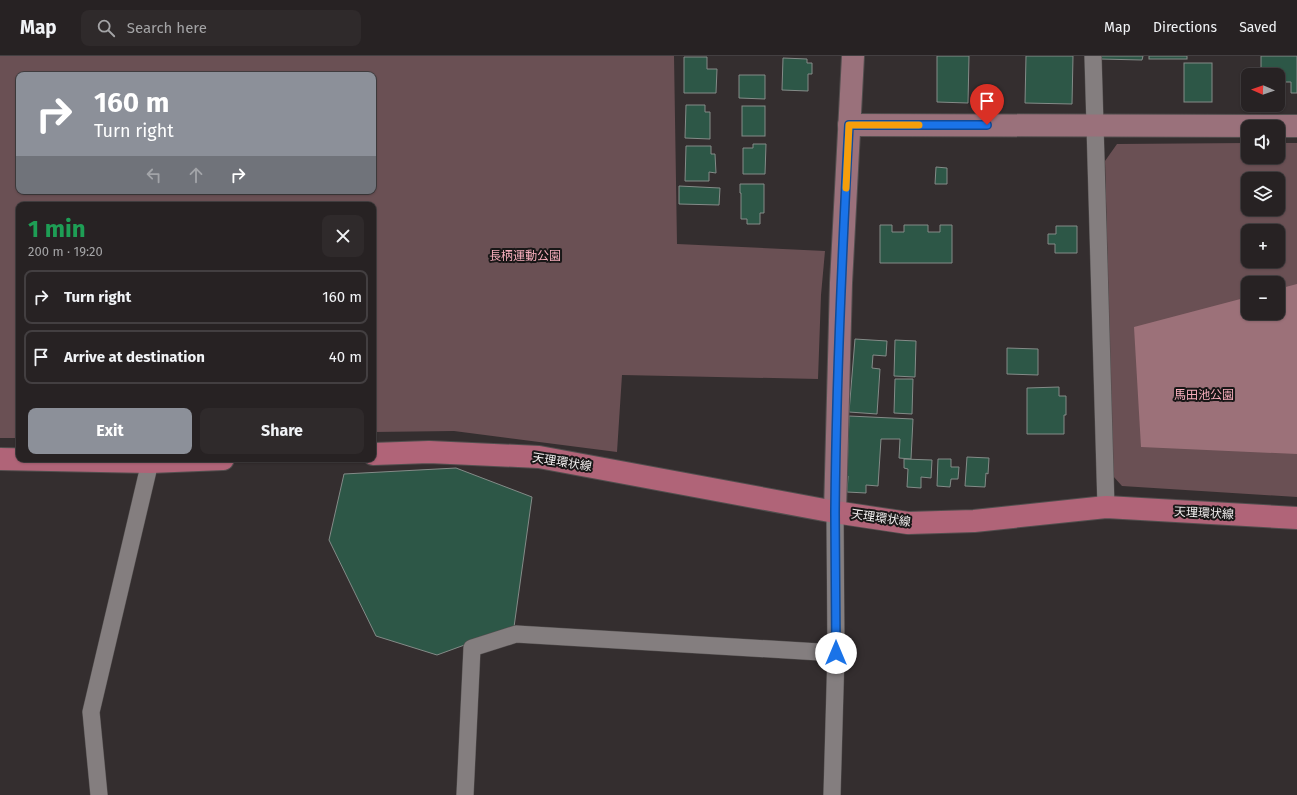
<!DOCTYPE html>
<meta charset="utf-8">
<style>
:root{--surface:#272223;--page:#2f2a2b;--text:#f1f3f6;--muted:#a4a4a6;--line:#433f41;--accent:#8c9099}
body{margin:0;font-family:"Fira Sans","Noto Sans JP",sans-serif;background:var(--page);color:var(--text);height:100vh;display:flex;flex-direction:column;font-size:15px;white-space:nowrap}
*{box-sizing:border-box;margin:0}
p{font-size:13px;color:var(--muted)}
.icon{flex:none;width:22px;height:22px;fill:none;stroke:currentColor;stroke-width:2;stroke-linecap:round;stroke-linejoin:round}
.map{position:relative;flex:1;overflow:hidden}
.panel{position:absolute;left:16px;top:146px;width:360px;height:260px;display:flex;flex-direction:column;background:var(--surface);border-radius:8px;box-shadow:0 1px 3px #0004,0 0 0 1px var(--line)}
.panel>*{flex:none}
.banner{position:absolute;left:16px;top:16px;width:360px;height:122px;border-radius:8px;box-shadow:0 1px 3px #0004,0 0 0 1px var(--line);background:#8c9099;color:#fff;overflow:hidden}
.needle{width:26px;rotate:272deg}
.fabs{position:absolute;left:1241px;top:12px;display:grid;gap:8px}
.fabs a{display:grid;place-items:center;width:44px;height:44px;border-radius:8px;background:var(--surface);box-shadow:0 1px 3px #0004,0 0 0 1px var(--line);font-size:20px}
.pin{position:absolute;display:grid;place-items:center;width:34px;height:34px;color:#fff;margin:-41px -17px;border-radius:50% 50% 50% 0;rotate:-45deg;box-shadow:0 0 4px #0007}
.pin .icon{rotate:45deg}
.me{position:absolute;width:44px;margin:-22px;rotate:0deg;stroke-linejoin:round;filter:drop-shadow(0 0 3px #0008)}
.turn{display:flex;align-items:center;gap:14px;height:84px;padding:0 12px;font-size:18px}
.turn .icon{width:52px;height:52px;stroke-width:2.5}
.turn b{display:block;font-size:28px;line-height:34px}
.lanes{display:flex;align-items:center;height:38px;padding:0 12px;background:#0003;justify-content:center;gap:20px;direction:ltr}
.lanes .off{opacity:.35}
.round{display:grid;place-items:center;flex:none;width:42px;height:42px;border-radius:8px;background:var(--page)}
.overview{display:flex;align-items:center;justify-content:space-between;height:68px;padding:0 12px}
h1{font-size:24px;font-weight:700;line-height:30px;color:#1e9e55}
.action{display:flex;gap:8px;margin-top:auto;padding:8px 12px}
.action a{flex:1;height:46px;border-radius:8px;background:var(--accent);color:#fff;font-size:16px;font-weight:700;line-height:46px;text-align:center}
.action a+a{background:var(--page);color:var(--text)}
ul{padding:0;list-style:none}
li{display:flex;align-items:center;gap:12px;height:54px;margin:0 8px 6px;padding:0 4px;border:2px solid var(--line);border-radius:8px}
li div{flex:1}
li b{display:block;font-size:15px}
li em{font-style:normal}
header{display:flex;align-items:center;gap:24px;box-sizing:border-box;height:56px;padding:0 20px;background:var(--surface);border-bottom:1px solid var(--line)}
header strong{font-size:19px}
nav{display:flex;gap:22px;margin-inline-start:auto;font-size:14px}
.search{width:280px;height:36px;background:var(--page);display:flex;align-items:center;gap:10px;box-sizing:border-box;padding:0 14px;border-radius:8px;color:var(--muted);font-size:15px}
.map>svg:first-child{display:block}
</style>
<header>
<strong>Map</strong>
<div class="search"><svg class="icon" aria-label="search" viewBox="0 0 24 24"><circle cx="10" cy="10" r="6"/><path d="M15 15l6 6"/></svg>Search here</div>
<nav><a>Map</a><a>Directions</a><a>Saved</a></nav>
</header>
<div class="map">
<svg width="1297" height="739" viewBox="0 0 1297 739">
<rect width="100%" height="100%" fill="#342e2f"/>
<!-- green -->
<g fill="#6a5054" fill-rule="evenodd">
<path d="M0,0h674l3,188 148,7 -4,44 -3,84 -196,-4 -5,77 -163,-21 -81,1v-227h-354v233h-19zM19,19h354v116h-354z"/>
<path d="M1248,87v14h30v-14h19v354l-175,-11 -9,-10 -8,-315 12,-17zM1248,123h30v30h-30zM1248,175h30v30h-30zM1248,227h30v30h-30z"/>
</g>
<!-- water -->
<path fill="#9c7179" d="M1297,228v170l-156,-7 -7,-120 114,-30v16h30v-24z"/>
<!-- building -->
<g fill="#2d5747" stroke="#848b88">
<path d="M937,0h32l-1,47 -31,-1z"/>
<path d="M1026,0h47l-1,48 -47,-1z"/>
<path d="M1100,0h43l-1,4 -42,-1z"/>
<rect x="1149" y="0" width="38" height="3"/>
<path d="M1261,0h36v37h-6v-11h-13v-7h-17z"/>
<path d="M684,1h23v12h10l-1,24h-32z"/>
<path d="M783,2l24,1v4h5v11h-4v17l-26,-1z"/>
<rect x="1184" y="7" width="28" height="39"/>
<path d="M739,19h26v24l-26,-1z"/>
<path d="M686,49h19v7h5v27l-25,-1z"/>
<rect x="742" y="50" width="23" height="30"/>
<path d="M753,88h13l-1,30h-22v-26h10z"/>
<path d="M686,90h25v8h4l1,19 -7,-1v9h-24z"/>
<path d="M936,111l11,1v16h-12z"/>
<path d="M740,128h24v29h-4v11h-13v-5h-6v-26h-1z"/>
<path d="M679,130l41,2 -1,17 -40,-1z"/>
<path d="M880,169h12v7h12v-7h24v7h12v-7h12v38h-72z"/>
<path d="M1056,170h21v27h-22v-9h-7v-10h8z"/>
<path d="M855,283l32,2 -1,15 -13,-1 -1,13 8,1 -3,45 -28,-2z"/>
<path d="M895,284l21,1 -1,36 -21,-1z"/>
<path d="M1007,292l31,1v26l-31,-1z"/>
<path d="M895,323h18l-1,35 -18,-1z"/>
<path d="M1059,331v9h7v19h-2v19h-37v-46z"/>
<path d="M849,360l64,3 -2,40 -12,-1 1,-19h-19l-3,47 -12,-1v8l-19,-1 1,-16 -1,-1z"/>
<path d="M967,401l22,1 -1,16 -2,-1 -1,14 -20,-1z"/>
<path d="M904,403l28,1 -1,18 -10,-1v11l-14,-1 1,-18 -4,-1z"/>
<path d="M938,403h13v8h8l-1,12h-7l-1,8 -13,-1z"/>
<path d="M456,412l76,29 -18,130 -77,28 -61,-19 -47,-96 15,-66z"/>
</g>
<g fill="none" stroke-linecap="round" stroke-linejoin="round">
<defs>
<g id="street">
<path d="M1093,0l13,451"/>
<path d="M99,739l-8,-83 59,-250"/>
<path d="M465,739l7,-147 44,-14 320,19"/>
<path d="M832,739l4,-142 -1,-141"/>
</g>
<g id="secondary">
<path d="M849,69l448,1"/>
<path d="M835,456l6,-229 12,-227"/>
</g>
<g id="primary">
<path d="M373,398l56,-2 110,5 296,55 73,11 66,-2 132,-14 191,11"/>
<path d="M0,403l150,3 73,-3"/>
</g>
</defs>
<!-- street casing -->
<use href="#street" stroke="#524e4e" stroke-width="18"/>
<!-- secondary casing -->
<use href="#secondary" stroke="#524e4e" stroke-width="24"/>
<!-- primary casing -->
<use href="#primary" stroke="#524e4e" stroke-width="24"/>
<!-- street -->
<use href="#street" stroke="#847e7f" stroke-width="17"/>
<!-- secondary -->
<use href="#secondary" stroke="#9a717b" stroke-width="22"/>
<!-- primary -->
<use href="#primary" stroke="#b06478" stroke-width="22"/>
</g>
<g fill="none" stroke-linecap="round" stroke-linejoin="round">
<defs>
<path id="route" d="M836,597c0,-47 -1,-93 -1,-140 1,-129 7,-259 14,-388h138"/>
</defs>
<!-- route casing -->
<use href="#route" stroke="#114b97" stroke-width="10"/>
<!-- route -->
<use href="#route" stroke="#1a73e8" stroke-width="7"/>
<!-- slow -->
<path stroke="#f59e0b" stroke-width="7" d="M846,132l3,-63h70"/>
</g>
<g text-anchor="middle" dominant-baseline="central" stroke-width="4" stroke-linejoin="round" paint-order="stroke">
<!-- park labels -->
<g font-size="12" fill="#f6aebc" stroke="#191717">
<text x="525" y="200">長柄運動公園</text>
<text x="1204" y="339">馬田池公園</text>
</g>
<!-- street labels -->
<g font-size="12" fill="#efecec" stroke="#191717">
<text transform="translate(562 406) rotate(9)">天理環状線</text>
<text transform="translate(1204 457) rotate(3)">天理環状線</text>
<text transform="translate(881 462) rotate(8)">天理環状線</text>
</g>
</g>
</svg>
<div class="fabs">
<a><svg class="needle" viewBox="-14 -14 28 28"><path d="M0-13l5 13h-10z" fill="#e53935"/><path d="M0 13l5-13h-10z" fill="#a4a4a6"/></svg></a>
<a><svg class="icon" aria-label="sound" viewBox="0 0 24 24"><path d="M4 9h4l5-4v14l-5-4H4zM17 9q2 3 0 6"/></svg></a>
<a><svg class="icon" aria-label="layers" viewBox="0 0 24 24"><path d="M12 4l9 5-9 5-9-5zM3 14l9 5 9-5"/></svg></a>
<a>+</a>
<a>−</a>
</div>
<div class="pin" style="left:987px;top:69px;background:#d93025"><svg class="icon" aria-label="arrive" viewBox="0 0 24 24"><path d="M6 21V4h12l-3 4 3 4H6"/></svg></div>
<svg class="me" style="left:836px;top:597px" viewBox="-20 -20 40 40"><circle r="19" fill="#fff"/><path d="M0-13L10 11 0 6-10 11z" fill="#1a73e8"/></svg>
<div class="banner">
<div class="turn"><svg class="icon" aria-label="right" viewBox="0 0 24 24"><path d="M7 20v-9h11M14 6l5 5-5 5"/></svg><div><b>160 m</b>Turn right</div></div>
<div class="lanes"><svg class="icon off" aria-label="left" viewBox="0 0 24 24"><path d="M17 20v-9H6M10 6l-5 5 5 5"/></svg><svg class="icon off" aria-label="ahead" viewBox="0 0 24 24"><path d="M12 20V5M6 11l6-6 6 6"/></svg><svg class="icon" aria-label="right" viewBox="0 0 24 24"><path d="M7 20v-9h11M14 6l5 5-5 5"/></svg></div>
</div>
<section class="panel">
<div class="overview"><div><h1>1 min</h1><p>200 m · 19:20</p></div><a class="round"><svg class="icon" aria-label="close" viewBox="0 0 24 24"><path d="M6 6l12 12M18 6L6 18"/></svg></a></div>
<ul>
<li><svg class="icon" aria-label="right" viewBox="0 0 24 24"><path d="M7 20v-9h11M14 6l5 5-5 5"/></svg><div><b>Turn right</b></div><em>160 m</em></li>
<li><svg class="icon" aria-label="arrive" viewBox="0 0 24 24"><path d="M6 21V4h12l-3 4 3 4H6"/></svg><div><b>Arrive at destination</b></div><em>40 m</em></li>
</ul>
<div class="action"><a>Exit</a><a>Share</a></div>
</section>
</div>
